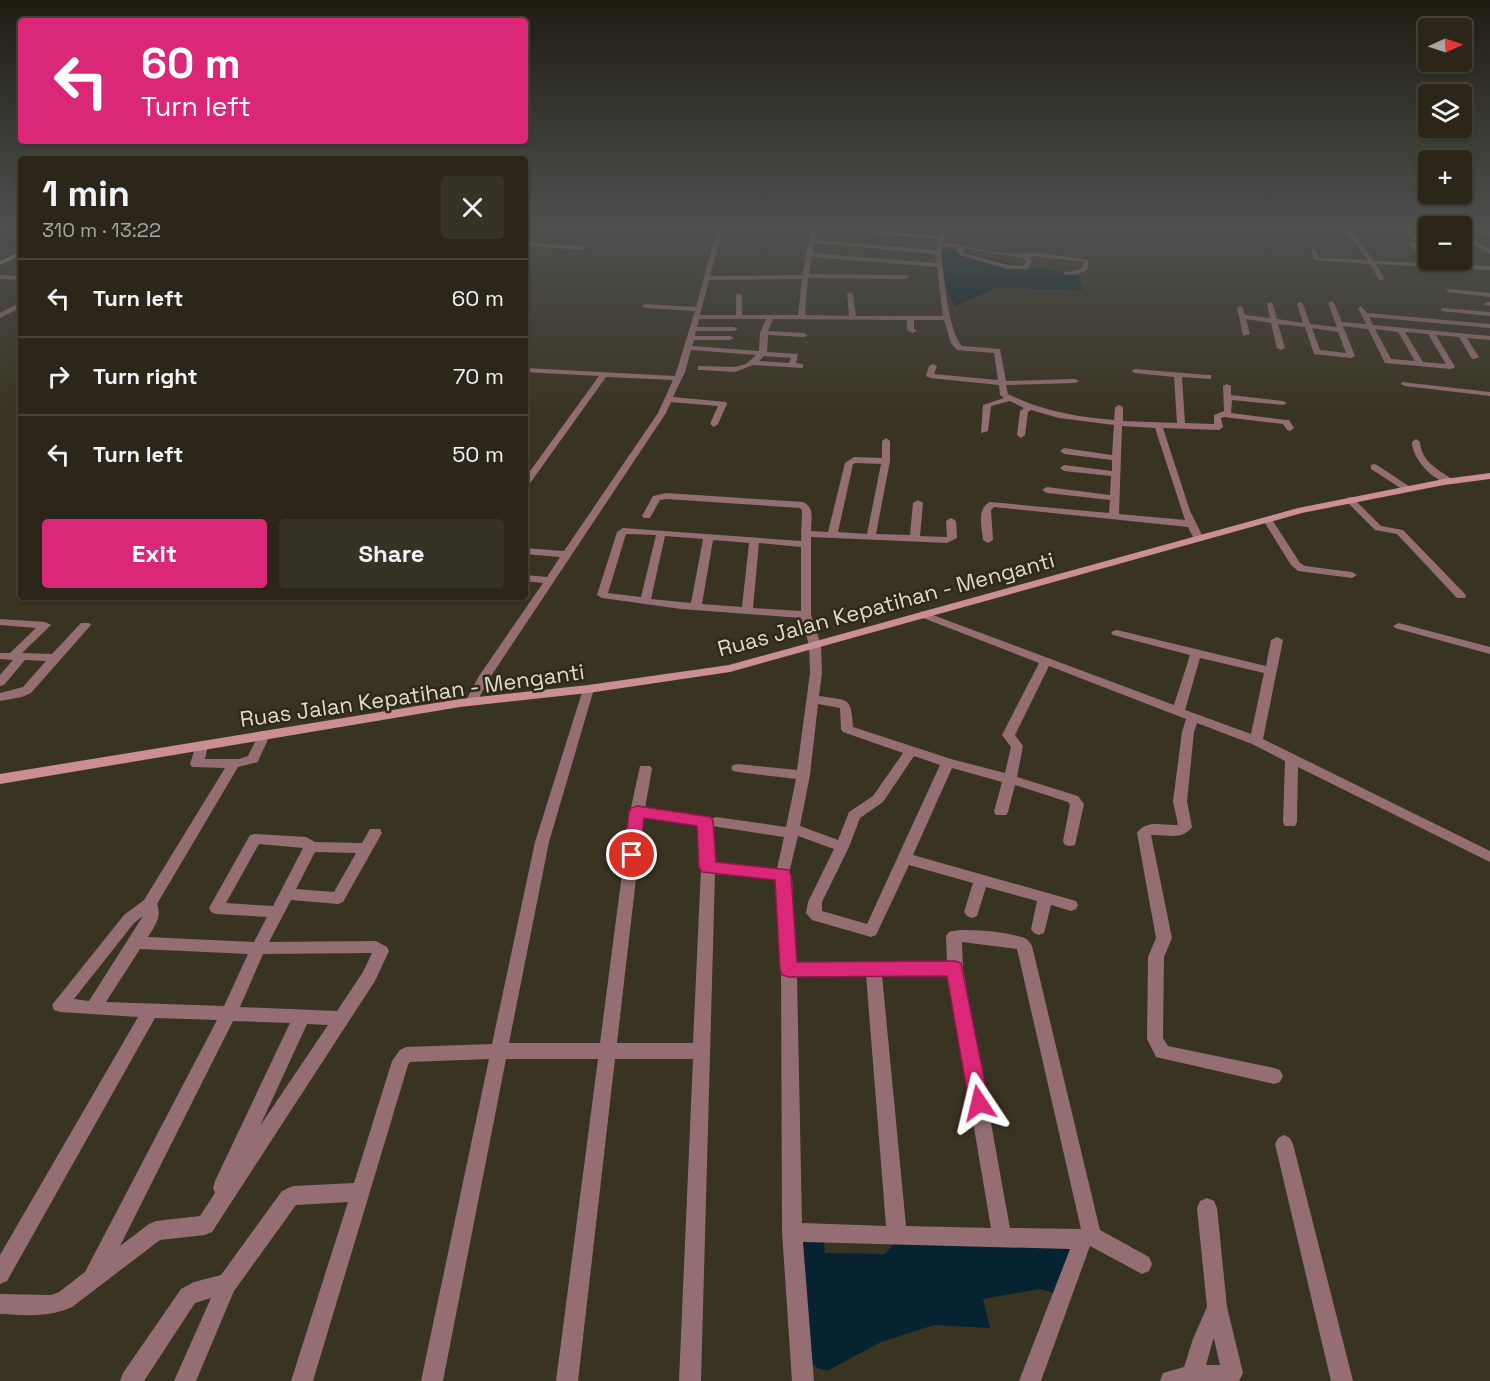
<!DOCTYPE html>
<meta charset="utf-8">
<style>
:root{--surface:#2b2619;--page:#373226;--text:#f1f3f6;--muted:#a6a5a2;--line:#474338;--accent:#db2777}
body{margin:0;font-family:"Space Grotesk",sans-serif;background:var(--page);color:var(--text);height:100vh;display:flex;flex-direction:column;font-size:22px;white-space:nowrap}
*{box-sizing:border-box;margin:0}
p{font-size:20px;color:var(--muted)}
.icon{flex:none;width:33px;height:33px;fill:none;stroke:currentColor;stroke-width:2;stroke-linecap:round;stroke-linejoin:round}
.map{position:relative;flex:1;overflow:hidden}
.side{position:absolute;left:18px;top:156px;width:510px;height:444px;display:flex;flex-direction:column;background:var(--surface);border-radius:6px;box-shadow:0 2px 4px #0004,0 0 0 2px var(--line)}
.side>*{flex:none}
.guide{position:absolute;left:18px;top:18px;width:510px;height:126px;border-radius:6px;box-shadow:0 2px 4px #0004,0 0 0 2px var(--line);background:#db2777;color:#fff;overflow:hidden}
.needle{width:39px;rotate:87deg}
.buttons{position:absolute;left:1418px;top:18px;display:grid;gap:12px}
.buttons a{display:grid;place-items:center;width:54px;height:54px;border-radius:6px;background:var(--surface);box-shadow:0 2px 4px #0004,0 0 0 2px var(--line);font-size:30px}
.pin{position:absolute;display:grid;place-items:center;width:51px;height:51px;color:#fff;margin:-26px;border:3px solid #fff;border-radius:50%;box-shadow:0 2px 6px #0007}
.me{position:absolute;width:66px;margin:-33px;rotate:350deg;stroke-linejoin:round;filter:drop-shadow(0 0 4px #0008)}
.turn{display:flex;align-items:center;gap:21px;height:126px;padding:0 24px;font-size:27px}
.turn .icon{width:78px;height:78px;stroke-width:2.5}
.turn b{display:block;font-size:42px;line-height:51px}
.round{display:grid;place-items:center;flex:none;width:63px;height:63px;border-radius:6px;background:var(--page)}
.summary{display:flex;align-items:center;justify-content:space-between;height:102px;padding:0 24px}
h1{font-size:36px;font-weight:700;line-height:45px}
.cta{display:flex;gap:12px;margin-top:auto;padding:12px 24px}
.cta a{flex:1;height:69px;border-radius:6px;background:var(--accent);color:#fff;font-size:24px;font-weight:700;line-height:69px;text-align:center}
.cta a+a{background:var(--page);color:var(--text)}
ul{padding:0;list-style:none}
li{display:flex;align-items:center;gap:18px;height:78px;padding:0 24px;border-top:2px solid var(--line)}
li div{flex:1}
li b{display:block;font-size:22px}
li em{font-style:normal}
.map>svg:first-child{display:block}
</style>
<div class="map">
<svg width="1490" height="1381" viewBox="0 0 1490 1381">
<rect width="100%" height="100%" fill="#393321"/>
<!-- water -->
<g fill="#052331">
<path d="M944,247l73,18 44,6 18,6 3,13 -86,-2 -41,18 -11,-22 -5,-29z"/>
<path d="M800,1237l24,5 1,11 60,1 11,-13 173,7 6,9 -20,36 -15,-4 -57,10 7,29 -56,-3 -53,17 -54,29 -10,-3 -7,-6z"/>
</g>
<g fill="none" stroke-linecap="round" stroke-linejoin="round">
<!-- street -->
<g fill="#946e72" fill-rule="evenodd">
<path d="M718,225h6l-14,51 92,-1 10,-50h6l-3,15 121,10 2,-11 -79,-7 3,-2 77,6 3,-11h6l-5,18c23,2 69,16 88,9l58,8 -2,10c-8,4 -14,6 -23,4v-2l11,-1 7,-3 2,-6 -52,-6 -3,1 3,4 -4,8h-20l-48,-14 -3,-4 1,-4 -15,-1 -2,6c3,21 7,80 21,94l38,3 6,32 69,-2 4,2 -4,2 -69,2 2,9c34,17 68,23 106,26l1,-13 4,-2 4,2v14l54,2 -3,-46 -39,-4 -4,-2 4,-2 73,6h3v4l-29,-2 3,46 29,1v-9l10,-4 -1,-25 4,-2 4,2v9l52,6 4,2 -4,2 -51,-5 -1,13 55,7h3l5,8 -4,3 -3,-1 -4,-6 -59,-7 -3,1 2,9 -4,3 -56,-2 27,83 14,28 -1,2h-8l-7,-14 -194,-20 -3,3 2,30 -5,3 -5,-3c-1,-13 -7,-31 7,-38l119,11 1,-13 -63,-7 -5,-3 5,-3 63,8 1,-19 -47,-5 -4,-3 4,-3 48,6v-11l-48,-6 -4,-3 4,-3 48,7 2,-30 -55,-7 -28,-8 -3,2 -3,23 -4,3 -4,-3 3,-24 4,-3 -14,-7 -19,5 -3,25 -7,2 2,-28 21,-7 -4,-3 -1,-10 -69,-7 -4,-2 3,-10 4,-2 4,2 -3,8 64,6 -4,-27 -37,-3 -6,-7 -7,-23h-30v9l3,2 -4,2 -6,-3v-10l-134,-1 -5,12 36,2 4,2 -4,2 -36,-2 -1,17 31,2 -2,9 7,1v4l-50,-3 -18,7 -34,-2h-3v-4l37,1 11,-3 10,-9 -65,-5 -6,22 -12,25 53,5 1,2 -9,20 -4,3 -4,-3 8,-18 -47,-4 -5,11 -175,263 -16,29h-8l-2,-3 14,-26 64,-93 -18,-2v-6l22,2 13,-20 -35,-3v-6l39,3 94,-138 15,-33 -67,-3 -78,109 -3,1v-9l74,-102 -74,-4v-4l150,8 20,-65 -50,-3 -3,-2 3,-2 51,3zM814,243l121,11 1,9 -123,-10zM964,248l59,10 3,3 -2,5 -16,-1 -44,-12zM812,257l125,10 6,49h-87l-3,-22 -3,-2 -3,2 2,22 -44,-1 3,-37 98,1 3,-2 -3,-2 -97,-1zM802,279l-4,36h-56v-20l-3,-2 -3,2v20h-36l9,-35zM699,319h67l-6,14 -1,18 -67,-5 2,-6h36l4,-2 -4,-2h-35l1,-5h38l4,-2 -4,-2h-37zM764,356l27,2 -2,5 -30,-2zM1122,426l33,2 30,92 -66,-6z"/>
<path d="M980,225h6v1l-3,2z"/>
<path d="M1267,225h6l3,5 -5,1z"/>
<path d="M1317,225l111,3v4l-17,-1 15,12 -11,2 9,11 -3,2 -13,-15 9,-2 -14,-10 -53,-3 24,33 116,5v4l-114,-6 8,15 -5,1 -9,-16 -55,-4 -4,-10h4l4,8h3l46,2 -24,-32z"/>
<path d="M1442,225h8l1,1h-7z"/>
<path d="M1461,229l29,1v4l-27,-1 27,16v5l-29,-18z"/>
<path d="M525,242l58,4 3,2 -3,2 -58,-4z"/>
<path d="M0,275l21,1v4l-21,-1z"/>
<path d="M1449,289l41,4v4l-43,-5v-2z"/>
<path d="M1331,301l3,2 8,19 24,2 -8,-16 3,-2 6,7 123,11v4l-121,-11 4,8 117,11v4l-23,-2 12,19 -4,2h-3l-13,-22 -23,-2 19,32 -4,2 -66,-6 -17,-34 -25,-3 12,30 -4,2 -37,-4 -9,-27 -27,-3 7,24 -4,2 -4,-2 -6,-25 -25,-4 4,15 -7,2 -6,-29 5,-1 3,9 25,3 -3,-14 3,-2 3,2 4,15 26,4 -6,-19 3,-2 3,2 7,20 27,3 -9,-24zM1312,328l26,4 8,21 -26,-3zM1375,329l23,3 17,29 -24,-2zM1405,332l23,2 18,30 -23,-2z"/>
<path d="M21,302v5l-21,11v-5z"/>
<path d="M1487,302h3v4l-5,-1 -1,-1z"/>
<path d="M1443,308l47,4v4l-49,-5v-2z"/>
<path d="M1402,382l88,10v4l-85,-10 -4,-2z"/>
<path d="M886,438l4,3v20l-14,73 34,1 3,-32 5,-3 5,3 -3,33 27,1 -1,-16 5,-3 5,3 1,17 -10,5 -136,-6v78l10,30 1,28 -3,23c29,5 32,-1 34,31l98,32 54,14 6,-26 -9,-12 37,-72 -121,-47 -1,-2 5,-3 252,94 16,-50 -77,-20 -2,-2 2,-2 4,-1 149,36 5,-26 6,-3 6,3 -20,99 227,112v11l-192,-95 -1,55 -2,4h-10l-2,-4 2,-61 -33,-17 -55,-21 -3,9 -7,69 5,26c-10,14 -26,7 -41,8l21,103 -8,19 -1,81 5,8 106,22 6,2 3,6 -3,6 -6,2 -118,-27 -9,-18 1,-82 8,-19 -19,-105c10,-14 26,-7 41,-8l-5,-24 9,-69 4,-13 -137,-53 -34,69 8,11 -6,31 61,19 6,8 -9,41 -5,1 -5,-1 -2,-4 7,-36 -2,-3 -53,-17 -7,27 -2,3h-10l-2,-3 8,-30 -50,-14 -39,87 163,46 2,4 -2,4 -5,2 -20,-6 -7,28 -5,2 -5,-2 -3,-4 6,-28 -51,-14 -9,29 -5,2 -5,-2 -3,-4 9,-29 -64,-18 -33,70 -5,2 -59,-17 -6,-7 2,-11 26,-53 -36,-13 -9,37 3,6 5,83h150l-1,-26 3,-4c12,-5 59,0 72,5 6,1 8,4 11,9l68,284 49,27 3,7 -3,7 -7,3 -52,-28 -49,135h-22l51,-132 -267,-7 11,139h-22l-10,-149 -1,-263 -3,-89 -63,-6 -14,507h-22l14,-322h-78l-37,322h-22l42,-322h-92l-63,322h-22l68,-322 -79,3 -2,3 -95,316h-22l57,-179 -52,3 -62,86 -38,90h-22l37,-83 -16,5 -51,78h-24l3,-8 58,-84 13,-7 27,-7 61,-84 11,-5 61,-3 38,-122 8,-11 6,-3 86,-3 43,-202 49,-156h8l2,3 -45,153 -40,201h91l30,-231 10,-46h10l2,3 -7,39 60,8 6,3 5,-2 70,10 10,-48 -58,-7 -5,-1 -2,-3 2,-3 5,-1 59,6 13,-97 -1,-28 -8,-27 -120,-9 -79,-11 -5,-3 20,-63 6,-4 178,13 1,-31 -2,-2 -134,-9 -6,1 -10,18h-6l-2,-2 11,-20 13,-3 137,9c12,5 8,18 8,29l17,1 17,-69 9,-6 28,1v-17zM856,463l25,1 -14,70 -29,-2 15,-68zM626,534l30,1 -15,62 -33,-4zM665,536l38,3 -12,64 -40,-4zM713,540l36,3 -7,64 -40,-3zM759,543l42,4v64l-48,-3zM1200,658l64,15 -13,61 -66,-24zM818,704l22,4 1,21 2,3 60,21 -30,43 -24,16 -11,28 -38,-14 10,-51zM914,756l26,9 -73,159 -45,-13v-9l27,-55 11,-29 23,-16zM643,818l55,7 3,43 -8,175h-76zM712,826l72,11 -7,32 -62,-6zM962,942l55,7 64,280 -71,-1 -47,-260zM866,975l20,251 -84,-3 -5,-247zM882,975h66l43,253 -85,-2z"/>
<path d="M1416,439l4,3c1,19 18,28 32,37v4c-17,1 -40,-24 -40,-41z"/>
<path d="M1374,464l3,1 36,24 -2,2h-6l-34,-22v-4z"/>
<path d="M1350,497l3,1 28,28 22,4 62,64 1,2 -1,2h-8l-60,-64 -22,-4 -28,-28v-4z"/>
<path d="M1268,517l3,1 29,45 5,3 47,6 5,3 -5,3 -54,-7 -7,-6 -28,-45z"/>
<path d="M0,619l45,3 6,3 -29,28 30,1 29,-31h8l2,2 -60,68 -9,4 -22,4v-8l23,-6 23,-26 -21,-1 -21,25 -4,1v-11l13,-15 -13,-1v-6h10l26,-25 -36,-3z"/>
<path d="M1399,623l91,24v7l-95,-26 -2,-2z"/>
<path d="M264,731l6,4 -11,24 -1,3 -20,5 -81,137c5,13 -2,22 -9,33l106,5 13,-25 -51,-3 -5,-2 -2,-4 41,-73 5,-1 51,3 9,5 47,1 8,-14h10l2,4 -39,69 -5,2 -47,-4 -22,42 107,-1 11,6 2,4 -14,30 -163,251 -7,3 -45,5 -88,67c-25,11 -45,8 -72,7v-20l51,1 8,-3 26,-20 132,-252 -62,-2 -148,263 -7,3v-29l138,-238 -78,-5 -6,-2 -2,-5 72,-90 20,-15 81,-132 -33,-1 -2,-3 7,-22h10l1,3 -3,14h34l9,-3 12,-24zM259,844l44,4 -30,58 -47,-3zM315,852l41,1 -22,39 -38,-3zM143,916l-54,85 -15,-2 60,-76zM140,949l108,5 -24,52 -118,-4zM372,953l-9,19 -26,39 -97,-4 23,-53zM233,1021l57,2 -75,158 -2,7 2,5 -15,23 -44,5 -7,3 -29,22zM307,1024l21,1 -68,101z"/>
<path d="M1284,1135l6,3 3,6 60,237h-22l-56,-237 3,-6z"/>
<path d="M1207,1198l7,3 3,7 10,99 16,66 -4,8h-79l3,-8 21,-6 9,-28 14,-32 -10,-99 3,-7zM1214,1339l6,26h-14l7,-25z"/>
</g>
<!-- secondary -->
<g fill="#ca8e94" fill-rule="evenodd">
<path d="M21,251v4l-21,10v-4z"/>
<path d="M1490,473v6l-46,6 -142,28 -572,159 -142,21 -128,14 -460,77v-10l460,-75 128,-14 141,-20 569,-157 146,-29z"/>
</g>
</g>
<!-- sky -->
<linearGradient id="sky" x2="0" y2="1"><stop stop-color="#1f1c12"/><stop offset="0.54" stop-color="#4e504e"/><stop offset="1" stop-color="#4e504e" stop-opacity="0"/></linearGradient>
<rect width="1490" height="418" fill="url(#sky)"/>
<!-- route -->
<path fill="#db2777" stroke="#8e194d" stroke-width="1.5" d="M637,806l74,11 2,4 3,41 73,8 2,5 6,87 158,-1 6,2 28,140 -3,7 -7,2 -7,-2 -3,-7 -22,-127 -158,1 -7,-2 -2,-6 -5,-89 -73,-8 -3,-4 -2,-42 -53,-8 -4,37 -3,4h-11l-2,-4 5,-43 2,-4z"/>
<g text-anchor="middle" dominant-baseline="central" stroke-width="5" stroke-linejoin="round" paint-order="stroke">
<!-- street labels -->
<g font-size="22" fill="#dfdbd0" stroke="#2f2917">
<text transform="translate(886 604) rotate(-15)">Ruas Jalan Kepatihan - Menganti</text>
<text transform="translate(412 695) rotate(-8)">Ruas Jalan Kepatihan - Menganti</text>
</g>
</g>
</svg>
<div class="buttons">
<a><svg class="needle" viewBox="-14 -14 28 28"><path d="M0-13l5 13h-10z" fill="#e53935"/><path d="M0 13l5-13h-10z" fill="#a6a5a2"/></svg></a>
<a><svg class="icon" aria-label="layers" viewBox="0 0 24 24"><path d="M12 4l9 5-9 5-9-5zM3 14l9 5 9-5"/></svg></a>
<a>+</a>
<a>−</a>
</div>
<div class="pin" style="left:632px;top:855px;background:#d93025"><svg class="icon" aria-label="arrive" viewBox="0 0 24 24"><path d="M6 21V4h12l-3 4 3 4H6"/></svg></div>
<svg class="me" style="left:979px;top:1103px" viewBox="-20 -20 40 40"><path d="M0-17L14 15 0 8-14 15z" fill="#db2777" stroke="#fff" stroke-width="4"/></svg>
<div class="guide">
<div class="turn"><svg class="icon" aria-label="left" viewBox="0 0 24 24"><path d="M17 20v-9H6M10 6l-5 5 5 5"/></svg><div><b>60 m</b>Turn left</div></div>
</div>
<section class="side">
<div class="summary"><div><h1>1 min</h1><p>310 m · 13:22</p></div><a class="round"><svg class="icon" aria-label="close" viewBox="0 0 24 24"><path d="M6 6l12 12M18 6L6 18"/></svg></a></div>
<ul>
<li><svg class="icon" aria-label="left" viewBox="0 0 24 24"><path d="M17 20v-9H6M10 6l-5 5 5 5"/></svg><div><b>Turn left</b></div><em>60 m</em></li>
<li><svg class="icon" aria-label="right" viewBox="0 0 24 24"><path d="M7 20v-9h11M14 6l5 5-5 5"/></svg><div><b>Turn right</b></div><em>70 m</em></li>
<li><svg class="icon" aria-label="left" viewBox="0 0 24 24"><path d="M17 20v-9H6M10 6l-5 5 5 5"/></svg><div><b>Turn left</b></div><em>50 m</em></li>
</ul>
<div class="cta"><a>Exit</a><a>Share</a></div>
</section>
</div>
